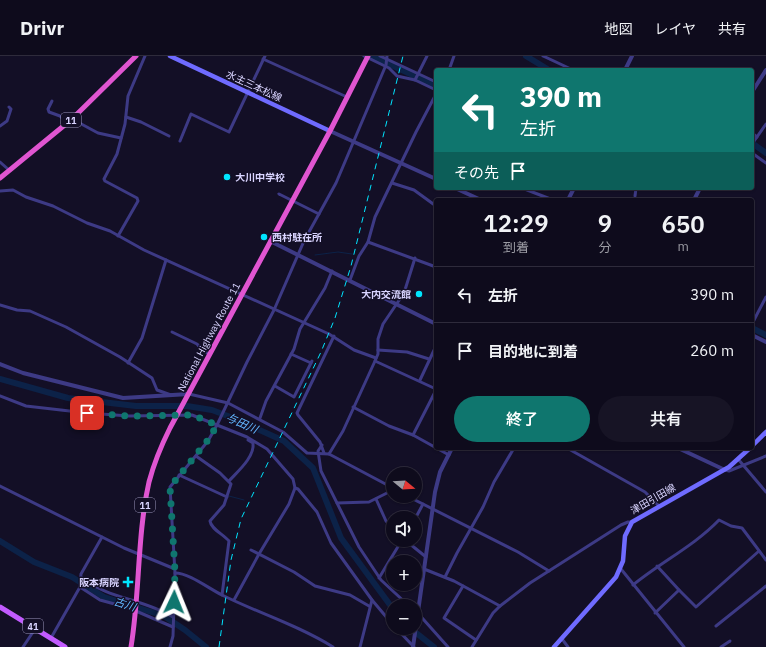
<!DOCTYPE html>
<html lang="ja">
<meta charset="utf-8">
<style>
:root{--surface:#0e0b1c;--page:#171425;--text:#f1f3f6;--muted:#9b9ba3;--line:#2e2b3b;--accent:#0f766e}
body{margin:0;font-family:"IBM Plex Sans","Noto Sans JP",sans-serif;background:var(--page);color:var(--text);height:100vh;display:flex;flex-direction:column;font-size:15px;white-space:nowrap}
*{box-sizing:border-box;margin:0}
p{font-size:13px;color:var(--muted)}
.icon{flex:none;width:22px;height:22px;fill:none;stroke:currentColor;stroke-width:2;stroke-linecap:round;stroke-linejoin:round}
.map{position:relative;flex:1;overflow:hidden}
.sheet{position:absolute;left:434px;top:142px;width:320px;height:252px;display:flex;flex-direction:column;background:var(--surface);border-radius:4px;box-shadow:0 1px 3px #0004,0 0 0 1px var(--line)}
.sheet>*{flex:none}
.banner{position:absolute;left:434px;top:12px;width:320px;height:122px;border-radius:4px;box-shadow:0 1px 3px #0004,0 0 0 1px var(--line);background:#0f766e;color:#fff;overflow:hidden}
.needle{width:26px;rotate:108deg}
.tools{position:absolute;left:386px;top:411px;display:grid;gap:8px}
.tools a{display:grid;place-items:center;width:36px;height:36px;border-radius:50%;background:var(--surface);box-shadow:0 1px 3px #0004,0 0 0 1px var(--line);font-size:20px}
.pin{position:absolute;display:grid;place-items:center;width:34px;height:34px;color:#fff;margin:-17px;border-radius:8px;box-shadow:0 2px 6px #0006}
.me{position:absolute;width:44px;margin:-22px;rotate:2deg;stroke-linejoin:round;filter:drop-shadow(0 0 3px #0008)}
.turn{display:flex;align-items:center;gap:14px;height:84px;padding:0 20px;font-size:18px}
.turn .icon{width:52px;height:52px;stroke-width:2.5}
.turn b{display:block;font-size:28px;line-height:34px}
.then{display:flex;align-items:center;height:38px;padding:0 20px;background:#0003;gap:8px;font-size:15px}
.eta{display:flex;justify-content:space-evenly;align-items:center;height:68px;text-align:center}
.eta b{font-size:24px;font-weight:600;line-height:28px}
.primary-button{display:flex;gap:8px;margin-top:auto;padding:8px 20px}
.primary-button a{flex:1;height:46px;border-radius:24px;background:var(--accent);color:#fff;font-size:16px;font-weight:600;line-height:46px;text-align:center}
.primary-button a+a{background:var(--page);color:var(--text)}
ul{padding:0;list-style:none}
li{display:flex;align-items:center;gap:12px;height:56px;padding:0 20px;border-top:1px solid var(--line)}
li div{flex:1}
li b{display:block;font-size:15px}
li em{font-style:normal}
header{display:flex;align-items:center;gap:24px;box-sizing:border-box;height:56px;padding:0 20px;background:var(--surface);border-bottom:1px solid var(--line)}
header strong{font-size:19px}
nav{display:flex;gap:22px;margin-inline-start:auto;font-size:14px}
.map>svg:first-child{display:block}
</style>
<header>
<strong>Drivr</strong>
<nav><a>地図</a><a>レイヤ</a><a>共有</a></nav>
</header>
<div class="map">
<svg width="766" height="591" viewBox="0 0 766 591">
<rect width="100%" height="100%" fill="#130f26"/>
<g fill="none" stroke-linecap="round" stroke-linejoin="round">
<!-- stream -->
<g stroke="#0c2248" stroke-width="1">
<path d="M315,199l23,-3 14,2"/>
<path d="M229,440l15,4"/>
</g>
<!-- river -->
<g stroke="#0c2248" stroke-width="6">
<path d="M372,0l64,30"/>
<path d="M526,0l23,14"/>
<path d="M752,87l14,10"/>
<path d="M752,272l14,7"/>
<path d="M0,323l68,19 68,8h51l25,4 21,8 51,23 29,27 28,70 52,71"/>
<path d="M0,485l34,21 38,15 32,20 60,19 21,14 21,17"/>
<path d="M410,572l24,19"/>
</g>
<!-- minor -->
<g stroke="#3d3a85" stroke-width="3">
<path d="M364,0l25,12 8,8 18,4 21,10"/>
<path d="M380,0l56,26"/>
<path d="M543,0l30,14"/>
<path d="M263,3l84,38"/>
<path d="M449,14l5,-14"/>
<path d="M415,24l12,-24"/>
<path d="M52,45l-4,8 1,3 11,4 7,7"/>
<path d="M126,61l15,5 28,14"/>
<path d="M72,63l26,14 23,5"/>
<path d="M0,70l7,-5 4,-12 -2,-2"/>
<path d="M752,77l5,4"/>
<path d="M180,85l11,-27 38,18 36,-76"/>
<path d="M752,88l14,-20"/>
<path d="M752,97l14,10"/>
<path d="M0,106l9,8"/>
<path d="M392,127l22,7 22,16"/>
<path d="M522,132l31,12"/>
<path d="M0,135l13,-1 13,7 27,9 34,17 23,8 34,19 185,84 25,16 22,8"/>
<path d="M279,138l40,20"/>
<path d="M635,140l1,-8"/>
<path d="M118,180l20,-35 -1,-3 -32,-17 -1,-2 13,-25 8,-30 3,-28 17,-40"/>
<path d="M368,186l68,25"/>
<path d="M350,224l9,-24 9,-14 7,-25 41,-85 20,-38"/>
<path d="M0,249l17,5 13,1 36,16 54,30 32,21 5,12 14,5"/>
<path d="M752,268l14,-27"/>
<path d="M172,276l25,12 6,7 6,3"/>
<path d="M378,294l29,2 22,7"/>
<path d="M291,298l20,9"/>
<path d="M375,305l61,28"/>
<path d="M128,307l14,-25 24,-78"/>
<path d="M420,324l16,-34"/>
<path d="M275,330l19,11 18,-36"/>
<path d="M189,338l39,9 55,29 24,21 22,1 64,34"/>
<path d="M0,340l26,10 61,7 42,3 63,-1 55,22 20,12 26,30 2,9 -6,16 -30,50 -25,46"/>
<path d="M353,351l36,19 24,9 36,20"/>
<path d="M260,362l6,-17 28,-52 6,-20 25,-41 7,-17"/>
<path d="M413,379l23,-45"/>
<path d="M322,389l-4,6 3,20 38,76 22,33 28,26"/>
<path d="M567,392l78,44 14,14"/>
<path d="M324,397l-4,-11 -22,-27 -1,-2 37,-77"/>
<path d="M329,398l14,-23 32,-70 3,-7v-15l5,-15 21,-31 11,-35"/>
<path d="M196,400l24,17 11,11 -7,21 -14,16c1,8 13,13 19,20l-7,54"/>
<path d="M738,403l28,33"/>
<path d="M725,414l4,1 37,-15"/>
<path d="M179,419l48,22"/>
<path d="M229,425c8,-9 26,-24 24,-38l-5,-3"/>
<path d="M0,430l124,62 51,21"/>
<path d="M295,432l3,1 19,23 14,31 41,57 21,25"/>
<path d="M407,440l111,56 31,19"/>
<path d="M376,443l10,22 7,7"/>
<path d="M337,447l32,-1 24,-12"/>
<path d="M415,463l8,-15"/>
<path d="M405,484l21,17"/>
<path d="M251,494l43,22 21,14 35,9 19,11"/>
<path d="M657,510l22,24"/>
<path d="M424,513l30,12 46,25"/>
<path d="M621,513l63,78"/>
<path d="M175,517c14,0 33,15 47,22 36,18 76,30 111,52"/>
<path d="M81,521c27,22 63,22 92,40"/>
<path d="M445,521l12,-24 26,-46 11,-25 20,-34"/>
<path d="M379,522l23,-38"/>
<path d="M633,529c28,-23 61,-39 86,-65l12,6 11,2 24,32"/>
<path d="M463,530l-19,32 32,22"/>
<path d="M80,531l20,13 29,8 44,19"/>
<path d="M415,554l33,37"/>
<path d="M655,557l24,-23 17,17 63,-56"/>
<path d="M716,570l50,-40"/>
<path d="M396,572l18,19"/>
<path d="M51,582l29,-51 1,-13 21,-37"/>
<path d="M562,583l6,8"/>
<path d="M23,591l12,-18"/>
<path d="M170,591l3,-11 2,-63 -5,-86 38,-46 9,-16 30,-63 27,-52 30,-69 32,-58 50,-118 1,-9"/>
<path d="M360,591l12,-47"/>
<path d="M472,591l21,-34 7,-7 30,-23 91,-58 7,-3h4"/>
<path d="M721,591l9,-6"/>
</g>
<!-- tertiary -->
<g stroke="#3d3a85" stroke-width="4">
<path d="M625,14l7,-14"/>
<path d="M752,36l14,-22"/>
<path d="M330,75l106,48"/>
<path d="M455,132l26,12"/>
<path d="M568,144l6,-12"/>
<path d="M694,144l6,-12"/>
<path d="M270,185l166,83"/>
<path d="M752,279l14,7"/>
<path d="M0,308l23,9 100,25 66,-4"/>
<path d="M678,392l47,22"/>
<path d="M413,591l22,-155 5,-20 12,-24"/>
</g>
<!-- secondary -->
<g stroke="#6f6bff" stroke-width="4.5">
<path d="M170,0l160,75"/>
<path d="M752,390l14,-14"/>
<path d="M554,591l62,-70 7,-16 2,-25 7,-14 97,-55 21,-19"/>
</g>
<!-- primary -->
<path stroke="#c25bff" stroke-width="5" d="M0,551l65,40"/>
<!-- trunk -->
<g stroke="#e055d1" stroke-width="5">
<path d="M0,122l72,-59 64,-63"/>
<path d="M131,591c9,-54 6,-112 18,-165 5,-19 12,-36 21,-54l160,-297 38,-75"/>
</g>
<!-- rail -->
<path stroke="#00e5ff" stroke-width="1" stroke-dasharray="6 5" stroke-linecap="butt" d="M219,591l12,-87 10,-41 80,-167 14,-34 16,-52 52,-210"/>
</g>
<g fill="none" stroke-linecap="round" stroke-linejoin="round">
<!-- route -->
<path stroke="#0f766e" stroke-width="7" stroke-dasharray="0 12.6" d="M87,357l43,3 62,-1 25,10 -9,15 -38,47 5,85 -1,30"/>
</g>
<!-- markers -->
<g fill="#00e5ff" stroke="#130f26" stroke-width="1.5">
<circle cx="227" cy="121" r="4"/>
<circle cx="264" cy="181" r="4"/>
<circle cx="419" cy="238" r="4"/>
<path d="M126 520h4v4h4v4h-4v4h-4v-4h-4v-4h4z"/>
</g>
<g text-anchor="middle" dominant-baseline="central" stroke-width="3" stroke-linejoin="round" paint-order="stroke">
<!-- shield labels -->
<g fill="#130f26" stroke="#9e99be" stroke-width="1">
<rect x="61" y="57" width="20" height="14" rx="3"/>
<rect x="135" y="442" width="20" height="14" rx="3"/>
<rect x="23" y="563" width="20" height="14" rx="3"/>
</g>
<g font-size="9" font-weight="bold" fill="#d9d4ff">
<text x="71" y="64">11</text>
<text x="145" y="449">11</text>
<text x="33" y="570">41</text>
</g>
<!-- street labels -->
<g font-size="10" fill="#d9d4ff" stroke="#130f26">
<text transform="translate(254 30) rotate(25)">水主三本松線</text>
<text transform="translate(209 281) rotate(-62)">National Highway Route 11</text>
<text transform="translate(653 443) rotate(-30)">津田引田線</text>
</g>
<!-- poi labels -->
<g font-size="10" font-weight="bold" fill="#d9d4ff" stroke="#130f26" text-anchor="start">
<text x="235" y="121">大川中学校</text>
<text x="272" y="181">西村駐在所</text>
<text x="411" y="238" text-anchor="end">大内交流館</text>
<text x="119" y="526" text-anchor="end">阪本病院</text>
</g>
<!-- water labels -->
<g font-size="11" font-style="italic" fill="#62b6ff" stroke="#130f26">
<text transform="translate(242 367) rotate(24)">与田川</text>
<text transform="translate(125 548) rotate(18)">古川</text>
</g>
</g>
</svg>
<div class="tools">
<a><svg class="needle" viewBox="-14 -14 28 28"><path d="M0-13l5 13h-10z" fill="#e53935"/><path d="M0 13l5-13h-10z" fill="#9b9ba3"/></svg></a>
<a><svg class="icon" aria-label="sound" viewBox="0 0 24 24"><path d="M4 9h4l5-4v14l-5-4H4zM17 9q2 3 0 6"/></svg></a>
<a>+</a>
<a>−</a>
</div>
<div class="pin" style="left:87px;top:357px;background:#d93025"><svg class="icon" aria-label="arrive" viewBox="0 0 24 24"><path d="M6 21V4h12l-3 4 3 4H6"/></svg></div>
<svg class="me" style="left:174px;top:546px" viewBox="-20 -20 40 40"><path d="M0-17L14 15 0 8-14 15z" fill="#0f766e" stroke="#fff" stroke-width="4"/></svg>
<div class="banner">
<div class="turn"><svg class="icon" aria-label="left" viewBox="0 0 24 24"><path d="M17 20v-9H6M10 6l-5 5 5 5"/></svg><div><b>390 m</b>左折</div></div>
<div class="then">その先<svg class="icon" aria-label="arrive" viewBox="0 0 24 24"><path d="M6 21V4h12l-3 4 3 4H6"/></svg></div>
</div>
<section class="sheet">
<div class="eta">
<div><b>12:29</b><p>到着</p></div>
<div><b>9</b><p>分</p></div>
<div><b>650</b><p>m</p></div>
</div>
<ul>
<li><svg class="icon" aria-label="left" viewBox="0 0 24 24"><path d="M17 20v-9H6M10 6l-5 5 5 5"/></svg><div><b>左折</b></div><em>390 m</em></li>
<li><svg class="icon" aria-label="arrive" viewBox="0 0 24 24"><path d="M6 21V4h12l-3 4 3 4H6"/></svg><div><b>目的地に到着</b></div><em>260 m</em></li>
</ul>
<div class="primary-button"><a>終了</a><a>共有</a></div>
</section>
</div>
